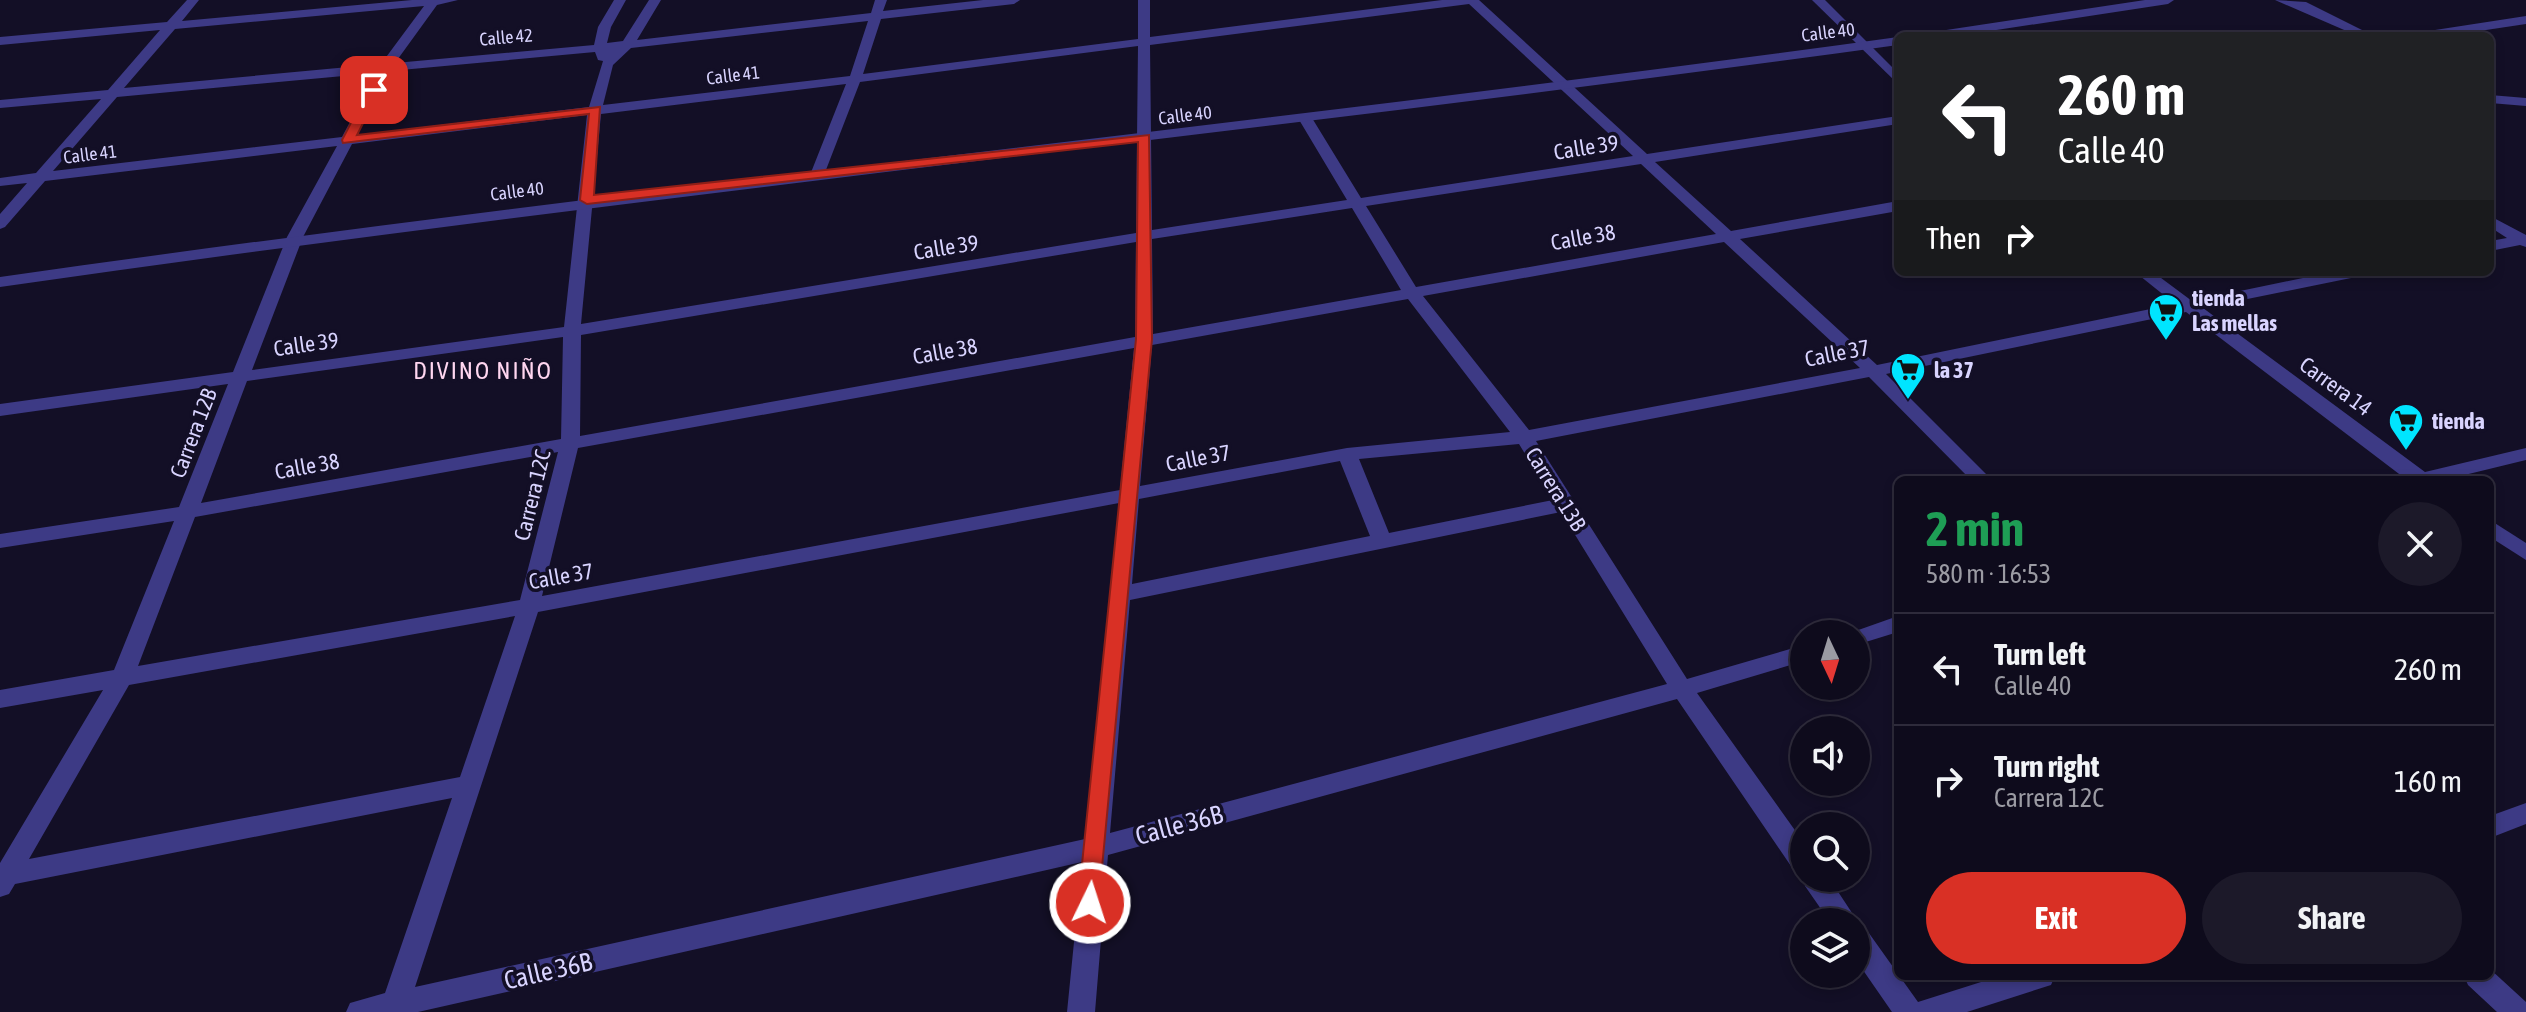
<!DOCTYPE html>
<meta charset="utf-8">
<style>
:root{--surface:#0e0b1c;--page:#1c1929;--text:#f1f3f6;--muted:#9b9ba3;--line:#2e2b3b;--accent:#d93025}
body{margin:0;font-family:"Asap Condensed",sans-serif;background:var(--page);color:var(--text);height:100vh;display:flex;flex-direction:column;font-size:30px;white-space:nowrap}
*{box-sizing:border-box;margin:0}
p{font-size:26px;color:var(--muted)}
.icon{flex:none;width:44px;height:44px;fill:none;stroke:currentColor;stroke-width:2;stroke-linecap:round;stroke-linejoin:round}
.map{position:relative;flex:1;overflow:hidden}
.sheet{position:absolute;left:1894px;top:476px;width:600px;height:504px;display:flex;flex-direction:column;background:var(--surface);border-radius:12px;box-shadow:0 4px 12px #0003,0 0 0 2px var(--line)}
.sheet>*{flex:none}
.banner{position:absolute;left:1894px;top:32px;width:600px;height:244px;border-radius:12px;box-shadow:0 4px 12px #0003,0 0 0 2px var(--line);background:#202124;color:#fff;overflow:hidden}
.needle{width:52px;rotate:176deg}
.buttons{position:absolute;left:1790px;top:620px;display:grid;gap:16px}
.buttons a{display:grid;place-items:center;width:80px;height:80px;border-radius:50%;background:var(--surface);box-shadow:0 4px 12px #0003,0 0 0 2px var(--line);font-size:40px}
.pin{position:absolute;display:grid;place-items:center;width:68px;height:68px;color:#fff;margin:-34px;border-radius:16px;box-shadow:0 4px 12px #0006}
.me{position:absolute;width:88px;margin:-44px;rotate:4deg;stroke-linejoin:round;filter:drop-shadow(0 0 6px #0008)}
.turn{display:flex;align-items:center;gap:28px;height:168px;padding:0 32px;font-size:36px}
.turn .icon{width:104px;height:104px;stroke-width:2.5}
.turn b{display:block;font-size:56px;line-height:68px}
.then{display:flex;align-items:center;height:76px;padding:0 32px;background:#0003;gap:16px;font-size:30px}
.round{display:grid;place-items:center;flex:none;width:84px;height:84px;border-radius:42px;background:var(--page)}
.summary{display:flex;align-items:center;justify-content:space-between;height:136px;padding:0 32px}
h1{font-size:48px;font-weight:700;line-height:60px;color:#1e9e55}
.button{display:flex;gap:16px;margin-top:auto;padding:16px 32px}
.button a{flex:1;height:92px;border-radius:48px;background:var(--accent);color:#fff;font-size:32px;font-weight:700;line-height:92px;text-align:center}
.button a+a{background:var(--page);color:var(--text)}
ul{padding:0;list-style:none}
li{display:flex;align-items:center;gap:24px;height:112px;padding:0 32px;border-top:2px solid var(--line)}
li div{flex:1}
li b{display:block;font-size:30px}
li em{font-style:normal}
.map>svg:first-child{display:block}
</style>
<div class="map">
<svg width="2526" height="1012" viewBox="0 0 2526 1012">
<rect width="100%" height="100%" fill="#130f26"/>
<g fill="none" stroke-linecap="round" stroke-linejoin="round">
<!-- minor -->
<g fill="#3d3a85" fill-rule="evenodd">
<path d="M187,0h12l-17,21 230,-21h46l-21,5 -42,58 199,-18 4,-18 16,-27h12l-15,27 -4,16 16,-2 26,-41h12l-24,40 234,-27 4,-13h12l-4,11 100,-11h37l-6,4 -133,15 -18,55 275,-35v-39h12v37l292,-37h37l168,154 251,-38v8l-243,38 76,69 167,-30v10l-158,28 137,126 298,-61 -40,-32h18l39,29 140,-29h32l-8,5 -153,31 222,164 101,-24v12l-82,20h-37l-221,-168 -300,62 106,106h-21l-102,-103 -333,64 151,238 117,-34v16l-107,32 107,150v35h25l29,44 -2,4 10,3 52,73 82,-26h55l-4,9 -84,27h-75l-36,-52v-38h-26l-25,-36 -2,-11 -8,-3 -118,-173 -569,156 -13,157h-28l15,-150 -664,150h-72l4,-9 35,-10 67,-195 -437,86 -6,10 -9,3v-34l103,-173 -103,18v-18l114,-20 60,-149 -174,27v-14l179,-27 49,-123 -228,32v-12l233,-32 54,-135 50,-91 -292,35 -40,46 -5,2v-15l27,-31 -27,3v-8l36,-5 65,-74 -101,9v-8l108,-10 52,-60 -160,15v-8l167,-15zM1469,4l164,152 -272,42 -49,-80 -7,-4 -7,4 49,82 -195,30 -2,-185zM424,6l-43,58 -257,24 51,-59zM868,21l-18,55 -247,29 10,-40 18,-17zM1138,46l-2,187 -555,91 20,-210 245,-30 -36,91 7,4 7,-4 36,-93zM595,52l3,8 5,1 -14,46 -232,28 33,-64zM376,73l-34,64 -289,34 64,-74zM587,115l-23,212 -312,43 51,-133 49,-93zM1641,164l75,70 -300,53 -50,-81zM1352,208l49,82 -248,44 -1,-95zM1136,242l-1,95 -555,99 1,-101zM1724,242l136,126 -331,62 -106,-134zM1408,299l102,133 -163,16 -207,38 12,-141zM563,337l-2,102 -360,64 46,-122zM1134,348l-14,142 -578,106 36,-148zM1519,444l34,56 -164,33 -30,-74zM558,452l-38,148 -382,66 57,-149zM1340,461l30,75 -238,48 7,-85zM1119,503l-34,336 -670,148 123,-375zM1561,512l106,172 -557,149 20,-233zM515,616l-55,161 -431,82 100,-174z"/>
<path d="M1812,0h13l73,73v11z"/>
<path d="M2275,0l31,2 68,34h-16z"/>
<path d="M2526,16v8l-80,12h-30l6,-4z"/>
<path d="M2490,95l36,3v8l-36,-3z"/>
<path d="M2490,216l36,19v12l-6,-2 -30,6v-10l17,-3 -17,-11z"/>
<path d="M2490,520l36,23v17l-36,-23z"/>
<path d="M1898,616v16l-42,13v-11h-9z"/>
<path d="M2526,803v21l-36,14v-22z"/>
<path d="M2490,969l36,33v10h-29l-29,-27 -4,-9h26z"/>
</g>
<!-- tertiary -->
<g fill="#3d3a85" fill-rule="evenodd">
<path d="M2145,0h29l-6,4 -211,32h-30l6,-4z"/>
<path d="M1898,37v8c-632,87 -1267,151 -1898,242v-10c631,-90 1266,-153 1898,-240z"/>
</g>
</g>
<!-- route -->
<path fill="#d93025" stroke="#8d1f18" stroke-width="2" d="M374,86l6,4 -23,45 243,-28 -6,88 555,-60 3,204 -54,571 -8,3 -9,-3 -3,-7 58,-564 2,-197 -551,62 -7,-4 9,-86 -246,29 -1,-3 26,-50z"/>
<!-- icons -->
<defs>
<symbol id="supermarket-pin" viewBox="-11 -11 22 30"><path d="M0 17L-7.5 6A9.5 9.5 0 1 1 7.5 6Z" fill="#00e5ff" stroke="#130f26"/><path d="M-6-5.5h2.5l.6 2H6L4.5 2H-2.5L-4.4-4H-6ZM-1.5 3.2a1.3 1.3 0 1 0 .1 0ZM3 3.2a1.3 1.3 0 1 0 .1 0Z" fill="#111"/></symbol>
</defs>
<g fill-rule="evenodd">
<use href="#supermarket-pin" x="2146" y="291" width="40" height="54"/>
<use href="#supermarket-pin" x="1888" y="350" width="40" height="54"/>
<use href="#supermarket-pin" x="2386" y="401" width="40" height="54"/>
</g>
<g text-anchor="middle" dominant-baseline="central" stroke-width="7" stroke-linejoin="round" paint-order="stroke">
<!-- far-street labels -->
<g font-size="18" fill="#d9d4ff" stroke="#130f26">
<text transform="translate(1828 32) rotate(-7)">Calle 40</text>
<text transform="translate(506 37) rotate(-5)">Calle 42</text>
<text transform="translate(733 75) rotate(-7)">Calle 41</text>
<text transform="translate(1185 115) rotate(-7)">Calle 40</text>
<text transform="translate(90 154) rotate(-7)">Calle 41</text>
<text transform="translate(517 191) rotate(-7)">Calle 40</text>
</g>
<!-- street labels -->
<g font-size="22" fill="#d9d4ff" stroke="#130f26">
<text transform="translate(1586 147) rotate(-9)">Calle 39</text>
<text transform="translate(1583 237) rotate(-10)">Calle 38</text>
<text transform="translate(946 247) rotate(-9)">Calle 39</text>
<text transform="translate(306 344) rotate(-8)">Calle 39</text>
<text transform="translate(945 351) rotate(-10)">Calle 38</text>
<text transform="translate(1837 353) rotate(-11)">Calle 37</text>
<text transform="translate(2336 386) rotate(36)">Carrera 14</text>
<text transform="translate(193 433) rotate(-69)">Carrera 12B</text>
<text transform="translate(1198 458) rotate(-11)">Calle 37</text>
<text transform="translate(307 466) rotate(-10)">Calle 38</text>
<text transform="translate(1556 489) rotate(58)">Carrera 13B</text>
<text transform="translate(532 495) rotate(-76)">Carrera 12C</text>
<text transform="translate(561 576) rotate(-10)">Calle 37</text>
</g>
<!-- poi labels -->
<g font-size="22" font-weight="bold" fill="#d9d4ff" stroke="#130f26" text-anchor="start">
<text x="2192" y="298">tienda<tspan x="2192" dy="25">Las mellas</tspan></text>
<text x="1934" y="370">la 37</text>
<text x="2432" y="421">tienda</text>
</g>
<!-- neighbourhood labels -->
<g font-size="24" letter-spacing="2" fill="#ffd6f0" stroke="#130f26">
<text x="483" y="370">DIVINO NIÑO</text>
</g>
<!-- near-street labels -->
<g font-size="26" fill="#d9d4ff" stroke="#130f26">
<text transform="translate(1179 825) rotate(-15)">Calle 36B</text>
<text transform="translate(548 971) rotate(-13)">Calle 36B</text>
</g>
</g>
</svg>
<div class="buttons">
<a><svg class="needle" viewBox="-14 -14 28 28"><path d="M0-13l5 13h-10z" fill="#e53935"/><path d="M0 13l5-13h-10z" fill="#9b9ba3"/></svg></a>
<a><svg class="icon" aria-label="sound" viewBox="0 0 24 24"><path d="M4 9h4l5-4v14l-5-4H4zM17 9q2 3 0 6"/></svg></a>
<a><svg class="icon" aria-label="search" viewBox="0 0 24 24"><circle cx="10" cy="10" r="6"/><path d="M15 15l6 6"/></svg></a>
<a><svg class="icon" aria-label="layers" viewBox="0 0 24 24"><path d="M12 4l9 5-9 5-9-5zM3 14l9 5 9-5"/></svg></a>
</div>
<div class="pin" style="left:374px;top:90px;background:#d93025"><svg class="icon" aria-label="arrive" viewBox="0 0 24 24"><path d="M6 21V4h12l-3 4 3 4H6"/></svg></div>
<svg class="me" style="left:1090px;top:903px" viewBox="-20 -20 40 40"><circle r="17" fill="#d93025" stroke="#fff" stroke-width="3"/><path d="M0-11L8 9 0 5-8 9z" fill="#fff"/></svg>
<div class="banner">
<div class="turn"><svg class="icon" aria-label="left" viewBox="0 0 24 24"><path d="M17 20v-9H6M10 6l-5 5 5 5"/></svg><div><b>260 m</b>Calle 40</div></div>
<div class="then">Then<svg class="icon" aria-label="right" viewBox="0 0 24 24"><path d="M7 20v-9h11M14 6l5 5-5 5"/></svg></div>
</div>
<section class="sheet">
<div class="summary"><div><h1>2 min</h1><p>580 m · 16:53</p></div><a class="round"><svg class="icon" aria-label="close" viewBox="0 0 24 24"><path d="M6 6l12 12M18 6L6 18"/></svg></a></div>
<ul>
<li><svg class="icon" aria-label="left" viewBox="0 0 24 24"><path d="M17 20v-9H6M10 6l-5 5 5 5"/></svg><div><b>Turn left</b><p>Calle 40</p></div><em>260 m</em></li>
<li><svg class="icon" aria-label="right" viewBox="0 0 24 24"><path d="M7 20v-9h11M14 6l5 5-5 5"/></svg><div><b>Turn right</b><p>Carrera 12C</p></div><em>160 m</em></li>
</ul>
<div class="button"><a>Exit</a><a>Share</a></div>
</section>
</div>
